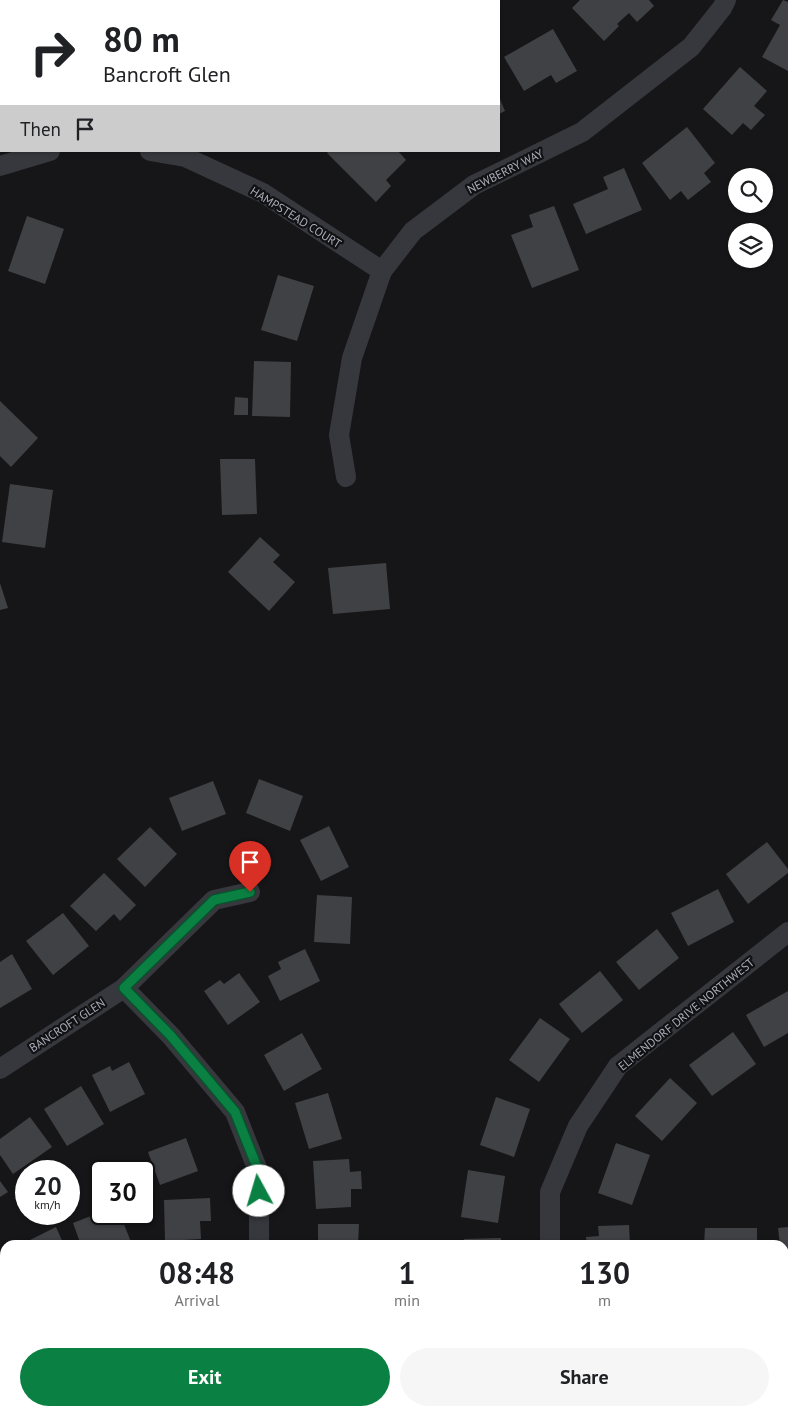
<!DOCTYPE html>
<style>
:root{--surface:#fff;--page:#f6f6f6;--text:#202124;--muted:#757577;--accent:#0b8043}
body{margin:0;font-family:"PT Sans",sans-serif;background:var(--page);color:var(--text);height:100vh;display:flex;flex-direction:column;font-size:19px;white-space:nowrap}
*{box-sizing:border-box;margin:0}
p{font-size:16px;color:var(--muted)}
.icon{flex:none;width:28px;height:28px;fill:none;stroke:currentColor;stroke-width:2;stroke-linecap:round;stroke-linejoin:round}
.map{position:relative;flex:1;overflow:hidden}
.side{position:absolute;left:0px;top:1240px;width:789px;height:176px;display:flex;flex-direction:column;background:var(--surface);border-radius:15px 15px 0 0;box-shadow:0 1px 4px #0004}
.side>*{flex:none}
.banner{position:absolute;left:0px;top:0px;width:500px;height:152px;box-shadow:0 1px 4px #0004;background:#fff;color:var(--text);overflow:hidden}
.buttons{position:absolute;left:728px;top:168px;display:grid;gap:10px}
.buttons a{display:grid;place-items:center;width:45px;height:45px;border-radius:50%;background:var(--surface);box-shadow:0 1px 4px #0004;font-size:25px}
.speed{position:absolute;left:15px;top:1160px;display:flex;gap:10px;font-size:25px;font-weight:700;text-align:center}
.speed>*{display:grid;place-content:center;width:65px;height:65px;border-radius:50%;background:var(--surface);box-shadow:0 1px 4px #0004;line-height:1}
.speed small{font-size:12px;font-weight:400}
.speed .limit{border:2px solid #111;border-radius:8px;background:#fff;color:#111}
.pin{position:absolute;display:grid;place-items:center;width:42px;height:42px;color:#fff;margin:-51px -21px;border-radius:50% 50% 50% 0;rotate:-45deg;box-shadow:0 0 5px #0007}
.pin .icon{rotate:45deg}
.me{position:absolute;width:55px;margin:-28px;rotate:354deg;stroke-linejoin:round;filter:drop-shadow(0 0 4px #0008)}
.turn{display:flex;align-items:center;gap:18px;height:105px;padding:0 20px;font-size:22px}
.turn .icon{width:65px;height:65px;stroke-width:2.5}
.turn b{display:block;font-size:35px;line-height:42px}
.then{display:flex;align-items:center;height:48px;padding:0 20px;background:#0003;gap:10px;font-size:19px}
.eta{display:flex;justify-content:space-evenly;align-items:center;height:85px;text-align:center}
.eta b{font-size:30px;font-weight:600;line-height:35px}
.action{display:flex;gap:10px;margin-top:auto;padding:10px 20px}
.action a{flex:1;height:58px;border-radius:30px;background:var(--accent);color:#fff;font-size:20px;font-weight:600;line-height:58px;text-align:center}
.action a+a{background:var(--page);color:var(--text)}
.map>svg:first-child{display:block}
</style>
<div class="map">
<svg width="788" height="1416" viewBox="0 0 788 1416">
<rect width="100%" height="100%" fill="#161618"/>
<!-- building -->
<g fill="#404145">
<path d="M580,0h69l5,6 -17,16 -8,-9 -12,11 2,2 -15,15 -32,-33z"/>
<path d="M783,0l5,2v69l-26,-14 18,-32 -9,-5z"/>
<path d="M553,29l24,42 -21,12 -5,-8 -27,16 -20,-34z"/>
<path d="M740,67l27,24 -13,15 11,9 -14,15 -8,-7 -11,12 -29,-26z"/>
<path d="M499,97l6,14 -6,3z"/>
<path d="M687,127l28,36 -11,10 7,9 -23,18 -7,-9 -11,9 -28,-37z"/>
<path d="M329,151h69l8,9 -20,20 5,6 -15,16 -49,-49z"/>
<path d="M624,168l18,42 -56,24 -13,-30 35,-15 -5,-12z"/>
<path d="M554,206l25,64 -47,18 -21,-53 22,-8 -4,-12z"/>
<path d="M27,216l37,13 -19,55 -37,-13z"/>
<path d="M278,275l36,11 -17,55 -36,-11z"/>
<path d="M254,361l37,1 -1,55 -38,-1z"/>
<path d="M235,397l13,1v17h-14z"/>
<path d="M0,401l38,37 -27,29 -11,-11z"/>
<path d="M220,459h35l2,55 -35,1z"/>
<path d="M10,484l43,6 -8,58 -43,-6z"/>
<path d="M260,537l20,18 -7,7 22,20 -26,29 -41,-39z"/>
<path d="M386,563l4,46 -57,5 -5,-46z"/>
<path d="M0,583l8,25 -8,2z"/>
<path d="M259,779l44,17 -13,35 -44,-18z"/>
<path d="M213,781l13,33 -44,17 -13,-33z"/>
<path d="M329,826l20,41 -28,14 -21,-41z"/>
<path d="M150,827l27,27 -32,33 -28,-28z"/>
<path d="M767,842l21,27v4l-40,31 -22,-30z"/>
<path d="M104,873l32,32 -16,16 -6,-7 -18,17 -26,-25z"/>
<path d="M718,889l16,33 -46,24 -17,-33z"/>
<path d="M317,895l35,2 -2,47 -36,-2z"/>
<path d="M63,913l26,33 -36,29 -27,-34z"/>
<path d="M657,929l22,29 -40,32 -23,-28z"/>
<path d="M305,949l15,32 -40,20 -12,-25 13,-7 -3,-7z"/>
<path d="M12,954l20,35 -32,19v-46z"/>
<path d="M600,971l23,29 -41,33 -23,-29z"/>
<path d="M239,973l21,29 -32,23 -24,-34 16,-11 4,4z"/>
<path d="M788,991v42l-24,14 -18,-32z"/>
<path d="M540,1018l30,21 -31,43 -30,-22z"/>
<path d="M733,1032l23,32 -44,32 -23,-31z"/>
<path d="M302,1033l20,36 -38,22 -20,-36z"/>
<path d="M129,1062l16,32 -35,18 -18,-37 18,-9 2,5z"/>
<path d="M670,1078l27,25 -35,38 -27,-25z"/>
<path d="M81,1086l23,38 -37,22 -23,-37z"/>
<path d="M328,1093l14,46 -33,10 -14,-46z"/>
<path d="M496,1097l34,12 -16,48 -34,-12z"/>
<path d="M30,1117l22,30 -39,27 -13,-19v-16z"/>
<path d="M186,1138l12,33 -38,14 -12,-33z"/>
<path d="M616,1143l34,12 -18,50 -34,-12z"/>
<path d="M349,1159l1,13 11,-1 1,18h-11v18l-35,2 -3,-48z"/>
<path d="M468,1170l37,6 -7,47 -37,-6z"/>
<path d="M0,1181l8,11 -8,5z"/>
<path d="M210,1198l1,23h-11l1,18 -36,2 -1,-41z"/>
<path d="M101,1212v2h19l11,28 -7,3h-43l-8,-22z"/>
<path d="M318,1224h41l-1,21h-40z"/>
<path d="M629,1225l1,20h-43l-1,-8 13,-1 -1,-10z"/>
<path d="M56,1227l8,18h-44z"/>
<path d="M788,1227v34l-4,1v-17h-4l-2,-17z"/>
<path d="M705,1228h52v17h-53z"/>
<path d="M501,1238v7h-36l-1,-6z"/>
<path d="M5,1267v44l-5,3v-43z"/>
<rect x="784" y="1360" width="4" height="35"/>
<path d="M38,1411h30l2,5h-42z"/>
<path d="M106,1411h19l1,1 -18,4z"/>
<rect x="316" y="1411" width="39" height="5"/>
<rect x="452" y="1411" width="41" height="5"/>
</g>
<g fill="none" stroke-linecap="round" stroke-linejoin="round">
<!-- minor -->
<g stroke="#37383d" stroke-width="20">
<path d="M150,151l35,6 78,36 119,78"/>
<path d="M0,166l50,-15"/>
<path d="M346,477l-7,-42 13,-77 30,-87 31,-40 61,-46 108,-53 109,-85 31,-39 4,-8"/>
<path d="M124,988l47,48 64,76 24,61v72"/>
<path d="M0,1069l124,-81 90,-88 36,-8"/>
<path d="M550,1245v-53l28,-66 40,-60 170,-134"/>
<path d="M784,1317h4"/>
<path d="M0,1380l5,-3"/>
<path d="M260,1411v5"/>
<path d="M553,1411l1,5"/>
</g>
</g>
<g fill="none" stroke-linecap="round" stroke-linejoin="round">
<defs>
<path id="route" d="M250,892l-36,8 -90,88 47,48 64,76 24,60v19"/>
</defs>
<!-- route casing -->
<use href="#route" stroke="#07532c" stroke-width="12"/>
<!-- route -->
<use href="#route" stroke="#0b8043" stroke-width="9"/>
</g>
<g text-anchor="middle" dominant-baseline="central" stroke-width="4.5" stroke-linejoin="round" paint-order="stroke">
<!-- street labels -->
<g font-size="12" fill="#a8adb8" stroke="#111113">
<text transform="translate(505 171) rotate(-27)">NEWBERRY WAY</text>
<text transform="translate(296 217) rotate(32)">HAMPSTEAD COURT</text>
<text transform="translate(686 1014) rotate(-39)">ELMENDORF DRIVE NORTHWEST</text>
<text transform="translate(67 1025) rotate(-33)">BANCROFT GLEN</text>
</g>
</g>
</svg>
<div class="buttons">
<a><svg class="icon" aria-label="search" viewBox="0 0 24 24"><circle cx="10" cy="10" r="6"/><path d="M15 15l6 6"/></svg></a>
<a><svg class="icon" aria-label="layers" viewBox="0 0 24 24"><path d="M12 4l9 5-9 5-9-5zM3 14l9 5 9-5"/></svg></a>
</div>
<div class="speed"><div>20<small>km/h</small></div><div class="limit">30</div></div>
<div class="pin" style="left:250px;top:892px;background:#d93025"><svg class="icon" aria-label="arrive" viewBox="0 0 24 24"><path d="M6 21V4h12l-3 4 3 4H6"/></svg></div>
<svg class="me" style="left:259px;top:1191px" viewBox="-20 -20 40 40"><circle r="19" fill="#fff"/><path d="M0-13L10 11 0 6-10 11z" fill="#0b8043"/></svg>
<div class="banner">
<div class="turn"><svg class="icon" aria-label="right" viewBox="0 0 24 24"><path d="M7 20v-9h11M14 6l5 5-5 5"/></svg><div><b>80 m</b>Bancroft Glen</div></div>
<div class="then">Then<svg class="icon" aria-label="arrive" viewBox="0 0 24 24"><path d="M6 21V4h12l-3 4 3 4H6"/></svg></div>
</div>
<section class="side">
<div class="eta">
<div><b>08:48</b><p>Arrival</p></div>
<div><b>1</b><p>min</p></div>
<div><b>130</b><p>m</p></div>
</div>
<div class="action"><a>Exit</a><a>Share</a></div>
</section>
</div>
